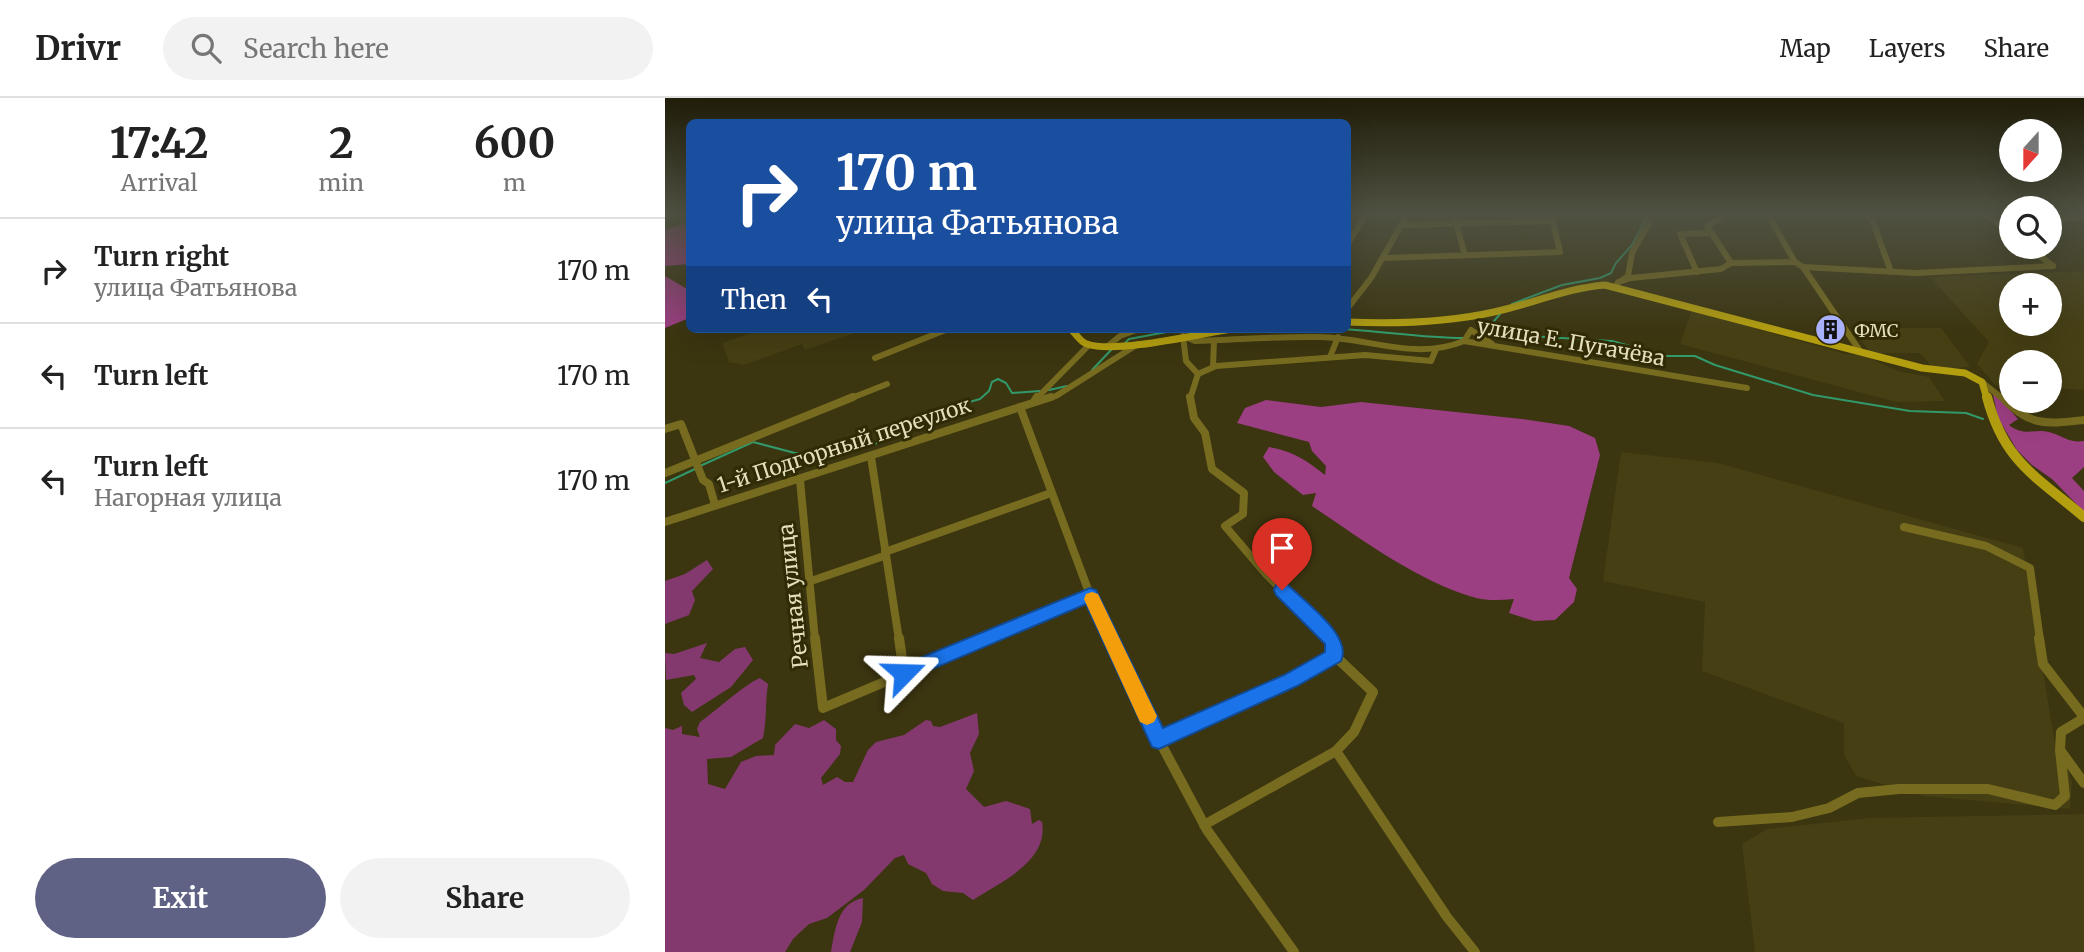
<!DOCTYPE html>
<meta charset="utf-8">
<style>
:root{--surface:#fff;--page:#f2f2f2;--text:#222;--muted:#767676;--line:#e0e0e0;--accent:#5f6284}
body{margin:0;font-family:Merriweather,serif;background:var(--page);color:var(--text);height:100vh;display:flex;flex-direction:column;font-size:26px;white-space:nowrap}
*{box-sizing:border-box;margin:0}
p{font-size:23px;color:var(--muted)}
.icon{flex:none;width:38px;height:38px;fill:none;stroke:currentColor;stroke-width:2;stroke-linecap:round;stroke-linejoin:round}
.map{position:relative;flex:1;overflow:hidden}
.drawer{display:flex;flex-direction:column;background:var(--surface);width:665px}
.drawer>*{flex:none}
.banner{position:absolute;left:21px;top:21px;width:665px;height:214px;border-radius:10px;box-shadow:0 7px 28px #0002;background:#1a4fa0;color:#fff;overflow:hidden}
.needle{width:46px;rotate:201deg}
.fabs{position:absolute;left:1334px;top:21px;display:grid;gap:14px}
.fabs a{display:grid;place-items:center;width:63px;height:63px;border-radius:50%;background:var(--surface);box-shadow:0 7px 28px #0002;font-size:35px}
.pin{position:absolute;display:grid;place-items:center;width:60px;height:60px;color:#fff;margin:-72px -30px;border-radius:50% 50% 50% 0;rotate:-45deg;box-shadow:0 0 7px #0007}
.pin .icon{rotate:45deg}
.me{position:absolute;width:77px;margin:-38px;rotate:68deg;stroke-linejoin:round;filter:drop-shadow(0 0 5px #0008)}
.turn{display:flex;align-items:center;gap:24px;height:147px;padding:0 35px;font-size:32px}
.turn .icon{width:91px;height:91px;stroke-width:2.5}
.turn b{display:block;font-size:49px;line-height:60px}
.then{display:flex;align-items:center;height:66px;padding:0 35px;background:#0003;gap:14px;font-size:26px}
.eta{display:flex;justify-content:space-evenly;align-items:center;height:119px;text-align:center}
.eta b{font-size:42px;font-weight:700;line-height:49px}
.cta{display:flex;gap:14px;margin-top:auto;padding:14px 35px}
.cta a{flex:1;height:80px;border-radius:42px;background:var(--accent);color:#fff;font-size:28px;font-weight:700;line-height:80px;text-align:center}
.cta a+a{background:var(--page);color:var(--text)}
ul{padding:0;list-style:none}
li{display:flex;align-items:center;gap:21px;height:105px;padding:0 35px;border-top:2px solid var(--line)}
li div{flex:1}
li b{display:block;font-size:26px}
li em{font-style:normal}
header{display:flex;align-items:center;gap:42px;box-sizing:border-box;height:98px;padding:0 35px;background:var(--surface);border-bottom:2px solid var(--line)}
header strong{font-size:33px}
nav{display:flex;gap:38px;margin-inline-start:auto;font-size:24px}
.search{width:490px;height:63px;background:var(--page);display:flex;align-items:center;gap:18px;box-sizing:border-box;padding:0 24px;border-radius:38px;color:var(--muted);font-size:26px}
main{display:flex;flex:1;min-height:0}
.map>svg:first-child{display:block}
</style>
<header>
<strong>Drivr</strong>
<div class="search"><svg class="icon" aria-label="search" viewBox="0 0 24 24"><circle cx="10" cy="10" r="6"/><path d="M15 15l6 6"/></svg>Search here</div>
<nav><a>Map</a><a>Layers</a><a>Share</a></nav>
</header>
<main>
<section class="drawer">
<div class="eta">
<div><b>17:42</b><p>Arrival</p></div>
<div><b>2</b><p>min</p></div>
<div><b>600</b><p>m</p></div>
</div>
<ul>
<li><svg class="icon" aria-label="right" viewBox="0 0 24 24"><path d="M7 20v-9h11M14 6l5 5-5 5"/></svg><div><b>Turn right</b><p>улица Фатьянова</p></div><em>170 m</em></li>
<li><svg class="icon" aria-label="left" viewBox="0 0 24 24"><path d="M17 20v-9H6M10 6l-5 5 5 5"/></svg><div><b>Turn left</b></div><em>170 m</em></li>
<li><svg class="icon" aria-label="left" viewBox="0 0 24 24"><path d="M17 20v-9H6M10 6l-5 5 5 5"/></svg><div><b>Turn left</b><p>Нагорная улица</p></div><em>170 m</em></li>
</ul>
<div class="cta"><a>Exit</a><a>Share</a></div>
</section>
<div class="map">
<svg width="1419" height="854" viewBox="0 0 1419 854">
<rect width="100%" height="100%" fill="#3b3510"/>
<!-- built -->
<g fill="#463f14" fill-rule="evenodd">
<path d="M1419,173v119l-35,-2v-26h-38v24l-16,-1 -18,-21 12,-22 -59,-65zM1384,187v39h-38v-39z"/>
<path d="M1027,212l153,44 25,1 5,6 23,10 31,6 16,24 -49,1 -216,-58z"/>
<path d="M1186,230h90l29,39 -36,2 -14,-16h-49z"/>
<path d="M98,231h103l-61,21 -3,-6 -58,21 -15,-3 -7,-19z"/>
<path d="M956,354l97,11 305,85 33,203 11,15 5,17 -2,26 -147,-13 -67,-20 -12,-21v-32l-142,-52 3,-69 -102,-21z"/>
<path d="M1419,716v138h-329l-13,-108 25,-15 102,-11z"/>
</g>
<!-- green -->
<g fill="#84396e">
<path d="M42,462l6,9 -21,22 3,9 -6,15 -24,9v-43l20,-7z"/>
<path d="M42,545l-7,15 19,4 16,-13 10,-2 8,13 -22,27 -39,25 -8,-7 -3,-12 15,-14 -2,-4 -28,5 -1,-27 9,1z"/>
<path d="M95,580l8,6c-3,19 -1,36 -5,54l-32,19 -24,2 1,25 17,5 16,-27 15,-6 18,-1 1,-10 20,-21 14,4 15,-8 12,9v11l5,6 -1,8 -19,24 2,7 14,-8 8,5h8l15,-32 8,-8 28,-7 22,-15 5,1 2,5 7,1 37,-14 2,21 -9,19 4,18 -8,18 18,18 22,-6 24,8 2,15 7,-4 3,2c7,39 -41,60 -69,78l-10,-7 -20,-2 -11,-7 -6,-11 -18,-9 -4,-9 -9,3 -31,32 -37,28 -18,6 -16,15 -8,13h-120v-224l8,2 9,-4v8l18,3 -3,-8 3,-7c13,-9 49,-41 60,-44z"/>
<path d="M198,800l-1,24 -12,30h-19c4,-21 6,-49 32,-54z"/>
</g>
<!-- forest -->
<g fill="#9c3e82">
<path d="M24,124v42l-24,2v-36z"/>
<path d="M0,178l24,14v28l-24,10z"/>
<path d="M1327,292l26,29 -9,6c17,13 26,2 43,8 13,4 17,10 32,8v26l-12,11 12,13v21l-32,-33 -20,-14 -15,-15 -19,-32z"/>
<path d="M601,302l55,7 40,-5 161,17 47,7 26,12 5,17 -31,123 8,11 -3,13 -19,18 -21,1 -25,-8 5,-14c-13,1 -25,2 -38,-1 -57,-16 -115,-59 -164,-92l4,-13 -13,2 -29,-23 -11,-15 6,-10c24,4 37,13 56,28l1,-9 -14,-15 -3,-9 -72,-19 8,-15z"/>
</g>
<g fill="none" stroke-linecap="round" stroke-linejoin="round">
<!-- stream -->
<g stroke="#32996b" stroke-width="2">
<path d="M847,206l50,-19 38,-7 11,-5 5,-10 16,-18 17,-32"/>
<path d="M675,231c42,2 82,9 124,9"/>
<path d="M822,232l41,6 84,5 54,15h29l20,9 98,30 97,16 56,2 17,6"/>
<path d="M818,236l17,-20"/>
<path d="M459,246l5,-5 54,-10"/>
<path d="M427,272l20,-21"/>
<path d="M384,292l18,-4"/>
<path d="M35,368l53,-24 42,11h23l10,6 80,-26 27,-21 45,-13 9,-8 3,-9 6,-3 8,4 6,10 28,-2"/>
<path d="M0,385l30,-14"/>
</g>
<!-- minor-far2 -->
<g stroke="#776b20" stroke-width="6">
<path d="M788,115l12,42"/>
<path d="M1056,115v5l-14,8 24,37"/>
<path d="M1102,115l28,49 8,5 57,84"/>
<path d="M1201,115l7,9 18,50"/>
<path d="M1319,115l27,20"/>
<path d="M1384,122l35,-3"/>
<path d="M736,127l152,-4"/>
<path d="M682,147l20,-32"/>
<path d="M1363,149l25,19"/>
<path d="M718,160l177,-6 -9,-39"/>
<path d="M1138,169l113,6 137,-7"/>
<path d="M1032,174l-17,-38 32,-1"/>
<path d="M956,183l7,-5 4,-23 17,-30"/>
<path d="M951,188l2,-4 13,-4 90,-9 10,-6 64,-1"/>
<path d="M682,211l24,-31 37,-65"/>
<path d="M799,243l7,-11 21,14"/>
<path d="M444,247l11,-9 19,-7"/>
<path d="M665,259l8,-20"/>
<path d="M210,260l73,-29"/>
<path d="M548,269l1,-26"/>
<path d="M533,276l-12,-13 -3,-25 12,5c41,-1 83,-5 125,-4 49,1 96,24 144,4l283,47"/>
<path d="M533,276l18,-8 149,-11 66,6 5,-12"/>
<path d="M1317,284l21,17"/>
<path d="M184,301l38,-15"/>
<path d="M371,301l53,-54"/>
<path d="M381,301l10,-3 82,-52"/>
<path d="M525,301l8,-25"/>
</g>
<!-- minor-far1 -->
<g stroke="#776b20" stroke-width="8">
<path d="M525,299l4,21 11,15 7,36 32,24 -1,21 -18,12 40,47 67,67"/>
<path d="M1337,299c27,30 45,27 82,23"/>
<path d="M370,302l2,-3"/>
<path d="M355,309l70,188 21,45"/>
<path d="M0,331l16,-5 22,56 6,4 6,21"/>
<path d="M206,359l28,183"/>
<path d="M0,375l188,-76"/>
<path d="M135,382l15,160"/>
<path d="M0,424l386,-125"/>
<path d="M1239,429l82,19 44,22 10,72"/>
<path d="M220,454l166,-59"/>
<path d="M143,484l76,-26"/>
<path d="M319,542l106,-45"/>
</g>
<!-- minor -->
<g stroke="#776b20" stroke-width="10">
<path d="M150,540l8,70 165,-70"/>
<path d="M234,540l5,35"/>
<path d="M446,540l48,102 48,90 87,122"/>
<path d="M1374,540l4,26 41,53"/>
<path d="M1419,620l-23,14 -1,18 24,33"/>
<path d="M494,642l132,-60 44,-24"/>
<path d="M671,653l111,166 28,35"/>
<path d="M1053,724l74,-5 37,-9 29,-15 41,-4h89l67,16 10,-9 -5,-46"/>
<path d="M539,727l132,-74 18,-19 19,-40 -38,-36 -5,-18"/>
</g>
<!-- major-far1 -->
<g stroke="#b39e10" stroke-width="7">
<path d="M682,224c49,2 98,1 147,-10 37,-8 73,-24 111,-27l317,83 43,5 17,9 5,17"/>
<path d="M406,231c5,5 9,13 16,15 29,10 112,-10 144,-15"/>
</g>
<!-- major -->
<path stroke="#b39e10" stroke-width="10" d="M1322,299c17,65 49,79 97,120"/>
</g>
<!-- sky -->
<linearGradient id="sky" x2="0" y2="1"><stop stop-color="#201d09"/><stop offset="0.49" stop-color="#4f5142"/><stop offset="1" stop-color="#4f5142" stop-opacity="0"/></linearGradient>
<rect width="1419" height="235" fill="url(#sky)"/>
<!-- route -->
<path fill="#1a73e8" stroke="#114b97" stroke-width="2" d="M617,485l6,2c17,17 65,51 53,76l-44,25 -138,63 -7,-2 -66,-143 -182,77 -6,-2 -3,-6 3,-6 192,-79 6,2 67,138 121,-53 41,-23v-8l-49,-49 -2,-5 2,-5z"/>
<!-- slow -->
<path fill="#f59e0b" d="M427,494l6,2 56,116 3,6 -3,6 -7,3 -7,-3 -56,-123 2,-5z"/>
<!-- icons -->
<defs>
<symbol id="building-disc" viewBox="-11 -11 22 22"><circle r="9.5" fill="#a9b0fc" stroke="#312b05"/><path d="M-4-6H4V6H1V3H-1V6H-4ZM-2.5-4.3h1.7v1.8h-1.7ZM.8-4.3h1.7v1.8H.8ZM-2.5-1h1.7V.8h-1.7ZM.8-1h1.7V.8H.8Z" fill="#111"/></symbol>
</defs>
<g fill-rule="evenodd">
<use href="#building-disc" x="1148" y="214" width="35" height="35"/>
</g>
<g text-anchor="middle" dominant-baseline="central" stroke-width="6" stroke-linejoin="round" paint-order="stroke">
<!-- far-poi labels -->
<g font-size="18" fill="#e3debc" stroke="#312b05" text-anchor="start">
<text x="1189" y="232">ФМС</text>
</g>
<!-- street labels -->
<g font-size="21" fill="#e3debc" stroke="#312b05">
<text transform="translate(906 244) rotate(10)">улица Е. Пугачёва</text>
<text transform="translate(179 347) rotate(-18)">1-й Подгорный переулок</text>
<text transform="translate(128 498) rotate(-96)">Речная улица</text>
</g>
</g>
</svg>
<div class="fabs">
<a><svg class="needle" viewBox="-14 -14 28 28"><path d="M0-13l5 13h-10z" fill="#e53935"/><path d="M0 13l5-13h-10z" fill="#767676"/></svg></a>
<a><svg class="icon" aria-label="search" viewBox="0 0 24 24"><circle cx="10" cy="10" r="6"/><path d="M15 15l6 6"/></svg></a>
<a>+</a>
<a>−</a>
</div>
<div class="pin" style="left:617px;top:492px;background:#d93025"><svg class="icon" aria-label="arrive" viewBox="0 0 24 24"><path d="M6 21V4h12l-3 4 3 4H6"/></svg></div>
<svg class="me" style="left:239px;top:575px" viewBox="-20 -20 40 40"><path d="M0-17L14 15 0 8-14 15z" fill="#1a73e8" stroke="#fff" stroke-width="4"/></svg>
<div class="banner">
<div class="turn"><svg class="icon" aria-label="right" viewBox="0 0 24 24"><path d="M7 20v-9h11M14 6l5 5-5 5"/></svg><div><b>170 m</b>улица Фатьянова</div></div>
<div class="then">Then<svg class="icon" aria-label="left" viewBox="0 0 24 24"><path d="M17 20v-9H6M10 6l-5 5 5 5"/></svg></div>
</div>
</div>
</main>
